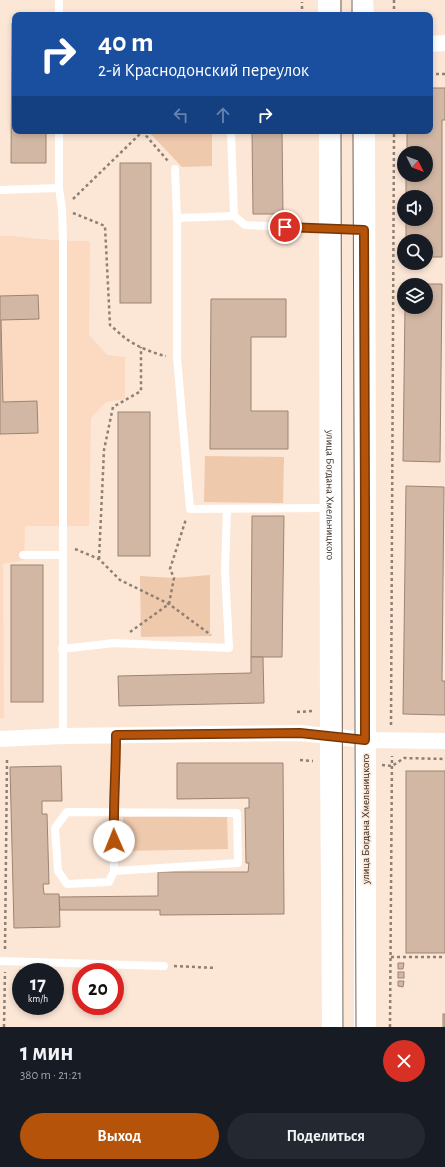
<!DOCTYPE html>
<html lang="ru">
<meta charset="utf-8">
<style>
:root{--surface:#171b24;--page:#242831;--text:#f1f3f6;--muted:#9ea1a6;--accent:#b45309}
body{margin:0;font-family:"Alegreya Sans",sans-serif;background:var(--page);color:var(--text);height:100vh;display:flex;flex-direction:column;font-size:15px;white-space:nowrap}
*{box-sizing:border-box;margin:0}
p{font-size:13px;color:var(--muted)}
.icon{flex:none;width:22px;height:22px;fill:none;stroke:currentColor;stroke-width:2;stroke-linecap:round;stroke-linejoin:round}
.map{position:relative;height:1027px;overflow:hidden}
.sheet{display:flex;flex-direction:column;background:var(--surface);flex:1}
.sheet>*{flex:none}
.top-card{position:absolute;left:12px;top:12px;width:421px;height:122px;border-radius:8px;box-shadow:0 2px 6px #0003;background:#1a4fa0;color:#fff;overflow:hidden}
.needle{width:26px;rotate:132deg}
.buttons{position:absolute;left:397px;top:146px;display:grid;gap:8px}
.buttons a{display:grid;place-items:center;width:36px;height:36px;border-radius:50%;background:var(--surface);box-shadow:0 2px 6px #0003;font-size:20px}
.speed{position:absolute;left:12px;top:963px;display:flex;gap:8px;font-size:20px;font-weight:700;text-align:center}
.speed>*{display:grid;place-content:center;width:52px;height:52px;border-radius:50%;background:var(--surface);box-shadow:0 2px 6px #0003;line-height:1}
.speed small{font-size:10px;font-weight:400}
.speed .limit{border:6px solid #d22;background:#fff;color:#111}
.pin{position:absolute;display:grid;place-items:center;width:34px;height:34px;color:#fff;margin:-17px;border:2px solid #fff;border-radius:50%;box-shadow:0 1px 4px #0007}
.me{position:absolute;width:44px;margin:-22px;rotate:359deg;stroke-linejoin:round;filter:drop-shadow(0 0 3px #0008)}
.turn{display:flex;align-items:center;gap:14px;height:84px;padding:0 20px;font-size:18px}
.turn .icon{width:52px;height:52px;stroke-width:2.5}
.turn b{display:block;font-size:28px;line-height:34px}
.lanes{display:flex;align-items:center;height:38px;padding:0 20px;background:#0003;justify-content:center;gap:20px;direction:ltr}
.lanes .off{opacity:.35}
.round{display:grid;place-items:center;flex:none;width:42px;height:42px;border-radius:21px;background:var(--page)}
.head{display:flex;align-items:center;justify-content:space-between;height:68px;padding:0 20px}
h1{font-size:24px;font-weight:700;line-height:30px}
.action{display:flex;gap:8px;margin-top:auto;padding:8px 20px}
.action a{flex:1;height:46px;border-radius:24px;background:var(--accent);color:#fff;font-size:16px;font-weight:700;line-height:46px;text-align:center}
.action a+a{background:var(--page);color:var(--text)}
.map>svg:first-child{display:block}
</style>
<div class="map">
<svg width="445" height="1027" viewBox="0 0 445 1027">
<rect width="100%" height="100%" fill="#fce6d6"/>
<!-- built -->
<path fill="#fbdac1" d="M0,236h10l53,5h27l-1,94 18,20 18,2v42l-19,3 -15,16 -2,108h-64l-1,34 -21,4 1,154h-4z"/>
<!-- green -->
<g fill="#efc9ac">
<path d="M148,131h64v35l-30,1z"/>
<path d="M205,456l79,1 -1,46 -79,-1z"/>
<path d="M210,575v61l-69,1 -1,-61 34,2z"/>
<path d="M227,815l1,34 -104,2 -1,-34z"/>
</g>
<!-- building -->
<g fill="#d2b8a4" stroke="#9d8472">
<path d="M12,23h3v108h31v32h-35z"/>
<path d="M430,88h15v32h-3v137h-16v-16h-20v-22h20v-22h-20v-22h20v-22h-19v-22h23z"/>
<path d="M252,131h30l1,83h-30z"/>
<rect x="120" y="163" width="31" height="140"/>
<path d="M405,284h37l-2,178 -37,-1 2,-154h21v-22h-21z"/>
<path d="M38,295l1,24 -38,1 2,82 34,-1 1,32 -38,1v-138z"/>
<path d="M211,299h75v38h-35v74h37v38h-78z"/>
<rect x="118" y="412" width="32" height="144"/>
<path d="M406,486l38,1 -2,194h3v34l-42,-1z"/>
<path d="M252,516h32l-2,141h-31z"/>
<rect x="11" y="565" width="32" height="137"/>
<path d="M251,657h12l1,46 -145,3 -1,-30 133,-3z"/>
<path d="M177,763h106l1,151 -124,1v-5h-100l-1,-13 99,-1v-24h90l1,-9h-3l-1,-55h4v-10l-72,1z"/>
<path d="M61,766l1,35h-20v13h5l2,70h-6l1,10h15l1,33 -46,1 -4,-161z"/>
<rect x="406" y="771" width="39" height="182"/>
<path d="M398,963h6l-1,6h-5z"/>
<rect x="398" y="972" width="6" height="6"/>
<path d="M398,981h6l-1,6 -5,-1z"/>
<rect x="443" y="1014" width="2" height="13"/>
</g>
<g fill="none" stroke-linecap="round" stroke-linejoin="round">
<!-- path -->
<g stroke="#8f8074" stroke-width="2.5" stroke-dasharray="3 3" stroke-linecap="butt">
<path d="M302,15v-13"/>
<path d="M394,15v-15"/>
<path d="M430,74h15"/>
<path d="M142,131l26,30"/>
<path d="M73,199l70,-68"/>
<path d="M73,213l32,13 5,99c5,4 10,9 15,13 11,8 27,15 41,18"/>
<path d="M75,549l24,10 21,21 49,24 42,31"/>
<path d="M99,559l5,-109 9,-43 28,-16v-44"/>
<path d="M130,632l39,-28 5,-26 -4,-9 16,-50"/>
<path d="M297,712l17,-1"/>
<path d="M391,725l3,-594"/>
<path d="M300,760l13,1"/>
<path d="M382,765l10,1 12,-8 41,1"/>
<path d="M5,949l2,-189"/>
<path d="M391,957h54"/>
<path d="M174,966l42,2"/>
<path d="M4,1027l1,-55"/>
<path d="M390,1027l2,-271"/>
</g>
<!-- service -->
<g stroke="#fff" stroke-width="8">
<path d="M59,15v-15"/>
<path d="M59,131v57l3,21 1,32v495"/>
<path d="M231,131l3,85 11,9 118,5"/>
<path d="M175,169l2,49v139l13,152 140,-1"/>
<path d="M0,190l59,-2"/>
<path d="M177,218l57,-2"/>
<path d="M23,555h40"/>
<path d="M62,649l52,-6 115,5 -4,-78 2,-61"/>
<path d="M67,812l170,1 1,50 -124,8 -5,11 -42,2 -9,-13 -3,-43z"/>
<path d="M114,871l-1,-59 3,-53v-24"/>
<path d="M0,961l164,5"/>
</g>
<!-- minor -->
<g stroke="#fff" stroke-width="16">
<path d="M430,44l15,-1"/>
<path d="M0,739l63,-3 237,-3 65,7 80,1"/>
</g>
<!-- trunk -->
<g stroke="#fff" stroke-width="22">
<path d="M329,0v15"/>
<path d="M362,0l1,15"/>
<path id="s1" d="M330,131l1,631 2,265"/>
<path d="M364,131l1,374v522"/>
</g>
<!-- tram -->
<g stroke="#6e6156" stroke-width="1">
<path d="M341,0v15"/>
<path d="M352,0v15"/>
<path d="M341,131l2,896"/>
<path d="M353,131l3,896"/>
</g>
</g>
<g fill="none" stroke-linecap="round" stroke-linejoin="round">
<defs>
<path id="route" d="M114,841c-1,-35 2,-70 2,-106l184,-2 65,7v-235l-1,-275 -79,-3"/>
</defs>
<!-- route casing -->
<use href="#route" stroke="#753606" stroke-width="10"/>
<!-- route -->
<use href="#route" stroke="#b45309" stroke-width="7"/>
</g>
<g text-anchor="middle" dominant-baseline="central" stroke-width="3" stroke-linejoin="round" paint-order="stroke">
<!-- street labels -->
<g font-size="11" fill="#332921" stroke="#fce6d6">
<text stroke="none"><textPath href="#s1" startOffset="364">улица Богдана Хмельницкого</textPath></text>
<text transform="translate(365 819) rotate(-90)">улица Богдана Хмельницкого</text>
</g>
</g>
</svg>
<div class="buttons">
<a><svg class="needle" viewBox="-14 -14 28 28"><path d="M0-13l5 13h-10z" fill="#e53935"/><path d="M0 13l5-13h-10z" fill="#9ea1a6"/></svg></a>
<a><svg class="icon" aria-label="sound" viewBox="0 0 24 24"><path d="M4 9h4l5-4v14l-5-4H4zM17 9q2 3 0 6"/></svg></a>
<a><svg class="icon" aria-label="search" viewBox="0 0 24 24"><circle cx="10" cy="10" r="6"/><path d="M15 15l6 6"/></svg></a>
<a><svg class="icon" aria-label="layers" viewBox="0 0 24 24"><path d="M12 4l9 5-9 5-9-5zM3 14l9 5 9-5"/></svg></a>
</div>
<div class="speed"><div>17<small>km/h</small></div><div class="limit">20</div></div>
<div class="pin" style="left:285px;top:227px;background:#d93025"><svg class="icon" aria-label="arrive" viewBox="0 0 24 24"><path d="M6 21V4h12l-3 4 3 4H6"/></svg></div>
<svg class="me" style="left:114px;top:841px" viewBox="-20 -20 40 40"><circle r="19" fill="#fff"/><path d="M0-13L10 11 0 6-10 11z" fill="#b45309"/></svg>
<div class="top-card">
<div class="turn"><svg class="icon" aria-label="right" viewBox="0 0 24 24"><path d="M7 20v-9h11M14 6l5 5-5 5"/></svg><div><b>40 m</b>2-й Краснодонский переулок</div></div>
<div class="lanes"><svg class="icon off" aria-label="left" viewBox="0 0 24 24"><path d="M17 20v-9H6M10 6l-5 5 5 5"/></svg><svg class="icon off" aria-label="ahead" viewBox="0 0 24 24"><path d="M12 20V5M6 11l6-6 6 6"/></svg><svg class="icon" aria-label="right" viewBox="0 0 24 24"><path d="M7 20v-9h11M14 6l5 5-5 5"/></svg></div>
</div>
</div>
<section class="sheet">
<div class="head"><div><h1>1 мин</h1><p>380 m · 21:21</p></div><a class="round" style="background:#d93025;color:#fff"><svg class="icon" aria-label="close" viewBox="0 0 24 24"><path d="M6 6l12 12M18 6L6 18"/></svg></a></div>
<div class="action"><a>Выход</a><a>Поделиться</a></div>
</section>
